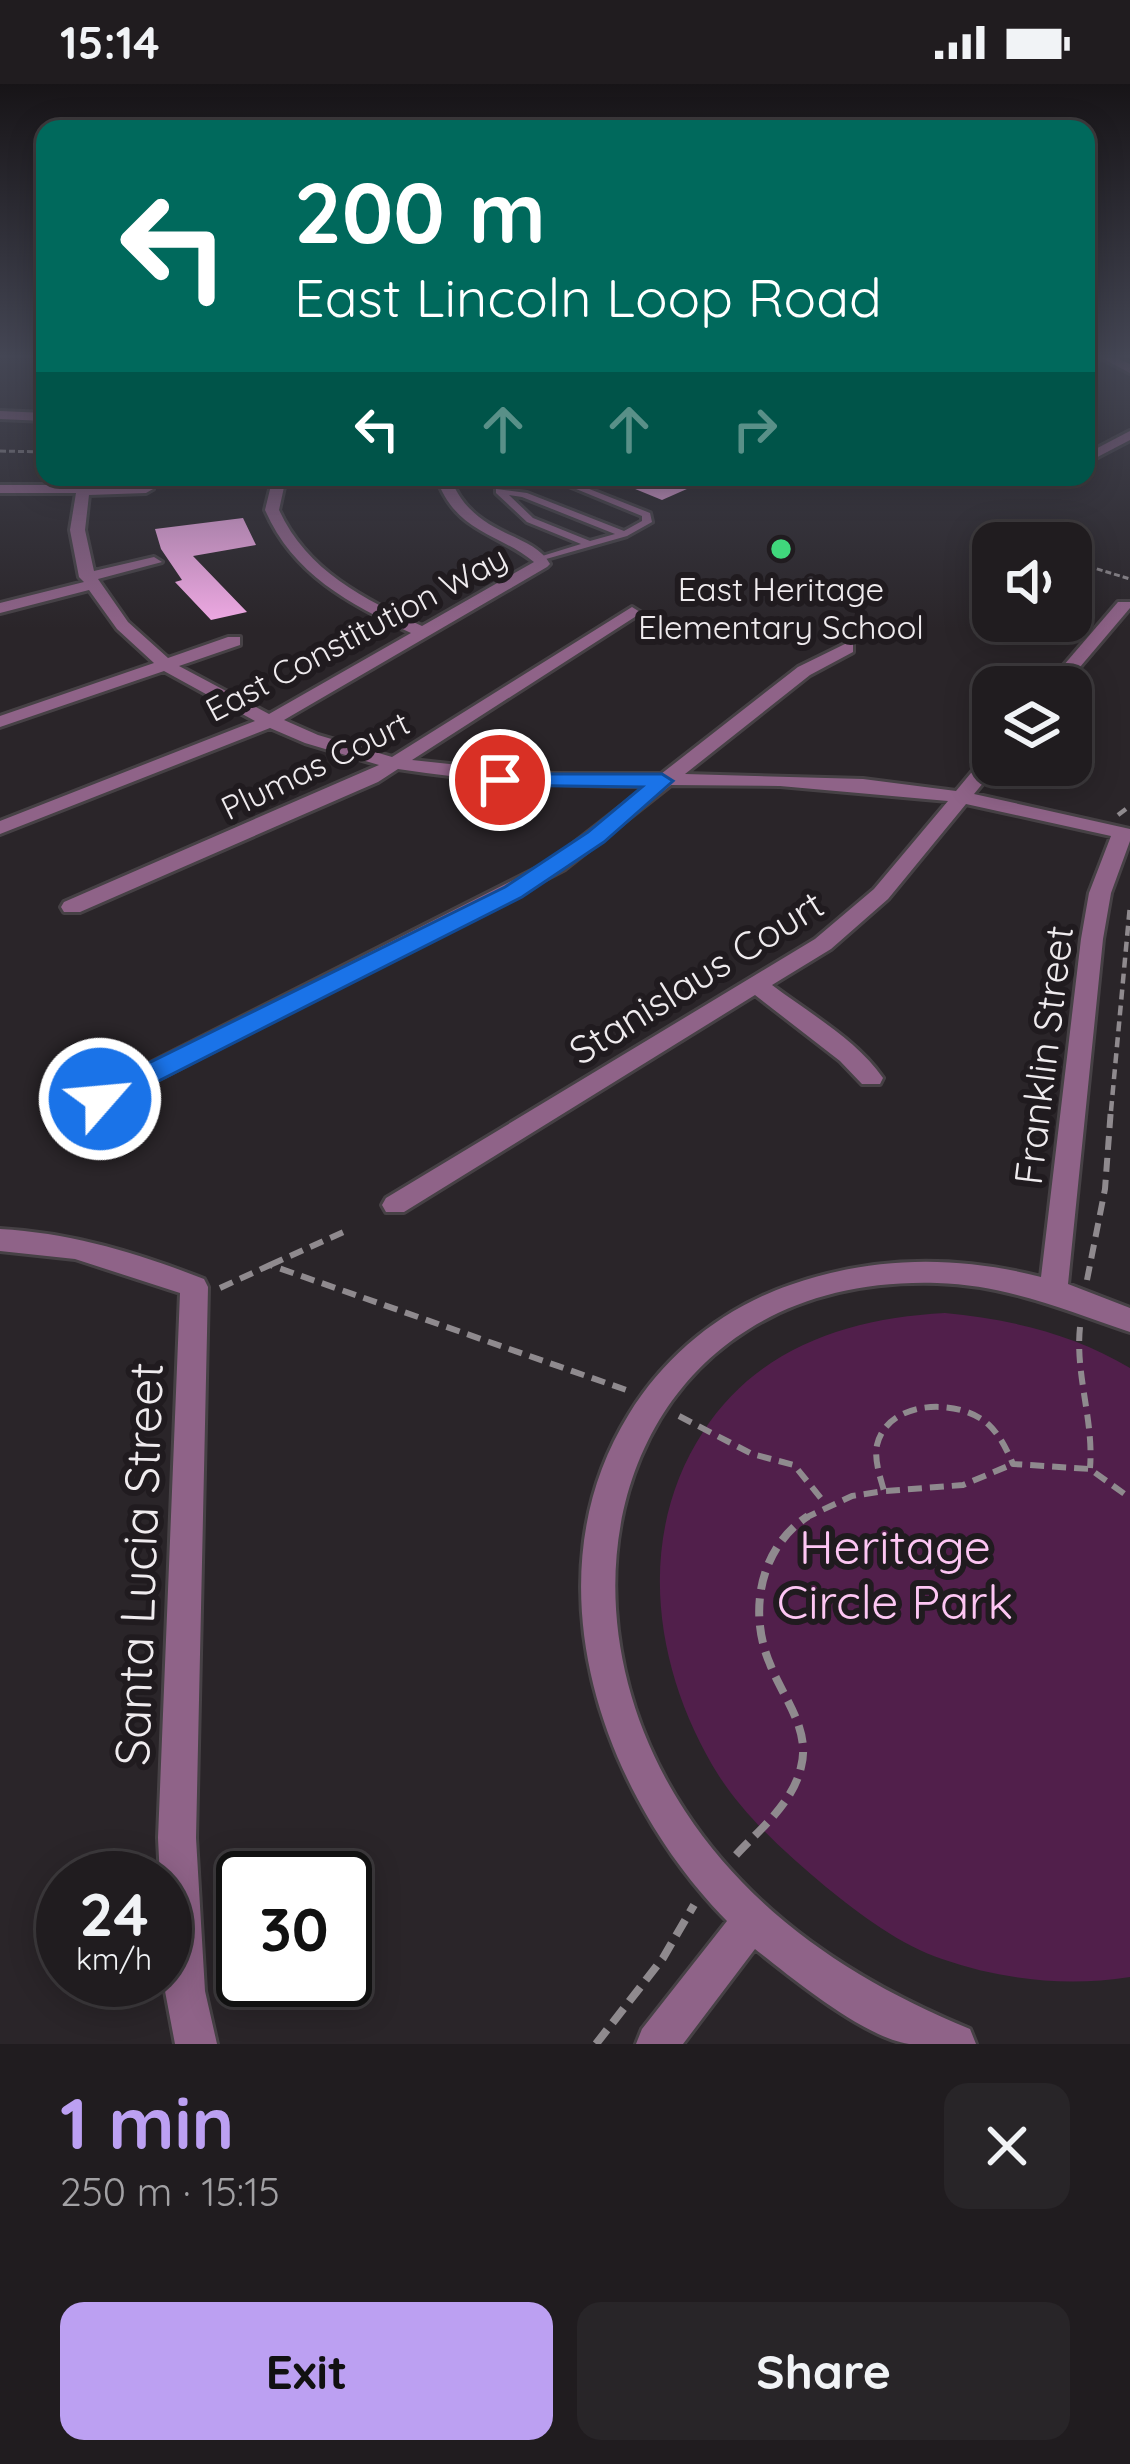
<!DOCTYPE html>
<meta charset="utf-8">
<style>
:root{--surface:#201c1f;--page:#282528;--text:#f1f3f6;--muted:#a2a1a4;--line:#3d3a3d;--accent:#bca0f2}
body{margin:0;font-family:Quicksand,sans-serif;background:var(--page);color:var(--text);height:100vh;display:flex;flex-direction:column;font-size:45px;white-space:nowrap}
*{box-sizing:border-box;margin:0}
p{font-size:39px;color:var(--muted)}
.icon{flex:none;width:66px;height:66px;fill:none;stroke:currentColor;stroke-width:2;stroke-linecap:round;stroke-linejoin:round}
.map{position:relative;height:1960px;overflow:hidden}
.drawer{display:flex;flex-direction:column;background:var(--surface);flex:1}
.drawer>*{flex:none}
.guide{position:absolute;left:36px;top:36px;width:1059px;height:366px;border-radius:24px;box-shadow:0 6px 30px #0003,0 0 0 3px var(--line);background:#00695c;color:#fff;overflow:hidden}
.buttons{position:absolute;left:972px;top:438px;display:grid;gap:24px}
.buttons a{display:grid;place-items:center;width:120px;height:120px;border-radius:24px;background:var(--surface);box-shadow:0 6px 30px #0003,0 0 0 3px var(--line);font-size:60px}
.speed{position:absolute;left:36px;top:1767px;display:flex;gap:24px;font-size:60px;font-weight:700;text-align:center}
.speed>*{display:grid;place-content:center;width:156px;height:156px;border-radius:50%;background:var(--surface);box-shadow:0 6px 30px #0003,0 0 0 3px var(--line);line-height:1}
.speed small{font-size:30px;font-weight:400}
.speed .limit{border:6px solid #111;border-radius:18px;background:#fff;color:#111}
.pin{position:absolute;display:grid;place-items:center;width:102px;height:102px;color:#fff;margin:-51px;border:6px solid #fff;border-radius:50%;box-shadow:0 3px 12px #0007}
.me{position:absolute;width:132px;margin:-66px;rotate:63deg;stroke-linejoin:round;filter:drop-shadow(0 0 9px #0008)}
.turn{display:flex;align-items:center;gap:42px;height:252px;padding:0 60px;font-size:54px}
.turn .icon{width:156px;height:156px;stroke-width:2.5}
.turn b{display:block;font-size:84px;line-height:102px}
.lanes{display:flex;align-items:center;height:114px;padding:0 60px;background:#0003;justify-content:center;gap:60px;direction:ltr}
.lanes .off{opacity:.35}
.round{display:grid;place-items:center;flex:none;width:126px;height:126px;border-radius:24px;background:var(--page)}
.head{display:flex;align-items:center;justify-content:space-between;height:204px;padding:0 60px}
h1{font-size:72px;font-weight:700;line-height:90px;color:var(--accent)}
.primary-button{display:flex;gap:24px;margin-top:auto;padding:24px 60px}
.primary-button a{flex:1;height:138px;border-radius:24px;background:var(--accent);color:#111;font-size:48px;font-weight:700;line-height:138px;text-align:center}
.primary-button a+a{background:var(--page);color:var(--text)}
.status{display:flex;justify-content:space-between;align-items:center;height:84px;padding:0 60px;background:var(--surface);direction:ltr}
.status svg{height:33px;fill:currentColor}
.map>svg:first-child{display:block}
</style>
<div class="status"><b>15:14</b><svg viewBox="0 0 49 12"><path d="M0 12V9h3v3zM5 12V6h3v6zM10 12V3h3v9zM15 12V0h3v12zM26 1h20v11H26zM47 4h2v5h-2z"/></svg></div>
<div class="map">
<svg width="1130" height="1960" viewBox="0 0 1130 1960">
<rect width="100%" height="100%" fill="#2a2529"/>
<!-- green -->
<path fill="#511f4b" d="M945,1229c64,6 129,21 185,55v609c-64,10 -127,3 -188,-18 -40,-13 -83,-45 -116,-72 -38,-32 -79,-68 -107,-111 -65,-104 -85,-238 -16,-344 54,-84 145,-114 242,-119z"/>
<!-- building -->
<g fill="#f2abe6">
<path d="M606,393h108l-52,23z"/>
<path d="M243,434l13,27 -63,11 54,56 -36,8 -36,-38 7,-2 -21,-31 -6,-20z"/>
</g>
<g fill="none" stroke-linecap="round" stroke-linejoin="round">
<defs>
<path id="service" d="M547,393h12l91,36 2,9 -25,14 -88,25v-4l42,-13 -54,-22 -31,-29v-4l31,4 97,38 18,-10v-5zM509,411l13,2 93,37 -25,7 -57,-23z"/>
<g id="minor">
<path d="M1094,270h15l21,10v9z"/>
<path d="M0,327l45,2v8l-45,-2z"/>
<path d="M1130,347v9l-44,23v-9z"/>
<path d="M82,393h14l-3,8h53l7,4 -7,4 -57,2 -4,35 9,41 60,-14 8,5 -64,17 30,43 40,36 60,-21h12v8l-61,21 90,48 142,-81c-62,-29 -118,-59 -146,-123l8,-33 13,1 -7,32c28,61 85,89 143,116l112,-64c-39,-31 -78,-29 -98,-85h14c23,61 82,54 100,87l-3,3 -263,153 34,15 74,22 240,-150 8,5 -2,3 -226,145 131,14h118l137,-107 49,-24 6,1v8l-43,23 -125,99 178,5 93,12 30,-36 7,-2v12h5l-24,29 156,35v12l-19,52 -8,46 -35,345 62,24v24c-65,-22 -123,-47 -193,-49 -304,-9 -403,298 -252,528 69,105 171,171 285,218l6,15c-22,0 -46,0 -67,0 -46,-7 -117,-66 -154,-95l-72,95h-47l6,-15 85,-108c-126,-128 -200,-343 -98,-507 37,-60 94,-106 161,-129 83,-29 166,-30 251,-8l40,-338 8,-46 22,-57 -145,-32 -78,95 -57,50 -59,36c37,28 85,55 111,93l-3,6h-18l-22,-23 -85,-66 -351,217h-18l-4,-7 4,-7 429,-259 59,-50 74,-88 -168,-15 -109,-1 -106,84 -456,236h-18l-3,-6 3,-6 460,-232 96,-75c-84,0 -166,-4 -249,-17l-20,13 -298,130h-16l-3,-5 3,-5 315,-137 -74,-22 -35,-15 -270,106v-13l255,-100 -91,-50 -164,56v-11l154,-53 -37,-34 -28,-39 -89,23v-10l84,-21 -5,-5 -9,-47 6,-37h-76v-8h79z"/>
<path d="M1048,393h14l-8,5z"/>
<path d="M1118,518h12v6l-67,79h-18z"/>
<path d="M0,1145c72,4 137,24 204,50l4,8 -12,551 9,153 12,53h-42l-10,-53v-113h-5l-2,-40 22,-545 -105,-34 -75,-8z"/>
</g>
</defs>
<!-- service casing -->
<use href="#service" stroke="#464145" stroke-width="6"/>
<!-- minor casing -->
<use href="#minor" stroke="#464145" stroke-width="6"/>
<!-- path-far3 -->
<g stroke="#8f8a8e" stroke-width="3" stroke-dasharray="6 3" stroke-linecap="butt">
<path d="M0,367l45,1"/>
<path d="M1014,399l22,-4"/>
<path d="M1071,477l59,18"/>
</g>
<!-- path-far2 -->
<g stroke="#8f8a8e" stroke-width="4.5" stroke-dasharray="10 6" stroke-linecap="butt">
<path d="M1118,731l12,-9"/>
<path d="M1111,1027l19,-206"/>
</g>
<!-- path-far1 -->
<g stroke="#8f8a8e" stroke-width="6" stroke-dasharray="14 8" stroke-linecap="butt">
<path d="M270,1181l76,-34"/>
<path d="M1087,1196l18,-91 6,-81"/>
<path d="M220,1204l50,-23 362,127"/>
<path d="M1080,1243c-5,48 14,93 10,141"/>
<path d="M679,1332l73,38 42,11 30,37"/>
<path d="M886,1407l77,-6 50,-21"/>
<path d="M803,1435l49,-23 32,-5c-4,-15 -10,-31 -7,-46 11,-46 82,-47 111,-21 12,11 19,26 25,40l77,5 40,29"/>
</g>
<!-- path -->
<g stroke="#8f8a8e" stroke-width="8" stroke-dasharray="18 9" stroke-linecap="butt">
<path d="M736,1771c24,-26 57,-52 65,-88 10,-38 -18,-69 -31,-103 -22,-51 -11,-116 38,-148"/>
<path d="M596,1960l67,-86 31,-53"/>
</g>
<!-- service -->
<use href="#service" fill="#8f6388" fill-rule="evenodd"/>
<!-- minor -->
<use href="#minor" fill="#8f6388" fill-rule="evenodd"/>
</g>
<!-- sky -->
<linearGradient id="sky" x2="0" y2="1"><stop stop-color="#171417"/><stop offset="0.5" stop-color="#444654"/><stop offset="1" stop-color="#444654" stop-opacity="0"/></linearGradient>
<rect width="1130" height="545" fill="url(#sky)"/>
<!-- route -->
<path fill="#1a73e8" stroke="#114b97" stroke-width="3" d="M500,690h162l11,7 -69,61 -82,55 -413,209h-19l-4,-7 4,-7 415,-205 83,-55 54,-45 -150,-2v-10z"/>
<!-- markers -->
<circle fill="#40d77c" stroke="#201b1f" stroke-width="4.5" cx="781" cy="465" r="12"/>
<g text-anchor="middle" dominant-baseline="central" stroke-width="12" stroke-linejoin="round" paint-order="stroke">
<!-- far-poi labels -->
<g font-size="33" fill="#efebee" stroke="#201b1f">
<text x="781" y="504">East Heritage<tspan x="781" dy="38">Elementary School</tspan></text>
</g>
<!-- far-street labels -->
<g font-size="33" fill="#efebee" stroke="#201b1f">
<text transform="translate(356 549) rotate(-28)">East Constitution Way</text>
<text transform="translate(315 681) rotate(-26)">Plumas Court</text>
</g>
<!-- street labels -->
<g font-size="39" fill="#efebee" stroke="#201b1f">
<text transform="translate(696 893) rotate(-32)">Stanislaus Court</text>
<text transform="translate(1043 971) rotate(-83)">Franklin Street</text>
</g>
<!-- near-park labels -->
<g font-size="48" fill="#fdc6f3" stroke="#201b1f">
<text x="895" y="1462">Heritage<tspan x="895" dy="55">Circle Park</tspan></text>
</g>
<!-- near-street labels -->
<g font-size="48" fill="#efebee" stroke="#201b1f">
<text transform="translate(138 1480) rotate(-88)">Santa Lucia Street</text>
</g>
</g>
</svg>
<div class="buttons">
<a><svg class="icon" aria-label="sound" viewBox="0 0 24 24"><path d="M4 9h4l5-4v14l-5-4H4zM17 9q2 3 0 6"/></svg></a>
<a><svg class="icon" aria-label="layers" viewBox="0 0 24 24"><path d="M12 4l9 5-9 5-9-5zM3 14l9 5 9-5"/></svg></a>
</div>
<div class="speed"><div>24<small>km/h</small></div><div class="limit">30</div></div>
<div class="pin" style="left:500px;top:696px;background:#d93025"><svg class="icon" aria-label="arrive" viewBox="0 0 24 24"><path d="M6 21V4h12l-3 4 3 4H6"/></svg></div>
<svg class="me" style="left:100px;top:1015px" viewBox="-20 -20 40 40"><circle r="17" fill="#1a73e8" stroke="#fff" stroke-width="3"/><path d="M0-11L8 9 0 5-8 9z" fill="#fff"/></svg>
<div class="guide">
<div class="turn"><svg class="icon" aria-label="left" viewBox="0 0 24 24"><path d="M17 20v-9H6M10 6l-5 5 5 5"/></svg><div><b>200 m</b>East Lincoln Loop Road</div></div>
<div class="lanes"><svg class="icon" aria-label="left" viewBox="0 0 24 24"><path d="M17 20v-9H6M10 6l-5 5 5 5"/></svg><svg class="icon off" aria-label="ahead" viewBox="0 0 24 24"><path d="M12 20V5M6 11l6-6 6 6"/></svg><svg class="icon off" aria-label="ahead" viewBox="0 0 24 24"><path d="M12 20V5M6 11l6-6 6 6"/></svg><svg class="icon off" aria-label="right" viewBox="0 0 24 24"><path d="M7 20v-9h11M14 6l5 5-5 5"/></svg></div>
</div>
</div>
<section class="drawer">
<div class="head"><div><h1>1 min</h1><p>250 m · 15:15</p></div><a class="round"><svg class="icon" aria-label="close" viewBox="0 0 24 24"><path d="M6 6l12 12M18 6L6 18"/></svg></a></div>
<div class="primary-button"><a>Exit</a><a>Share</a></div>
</section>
